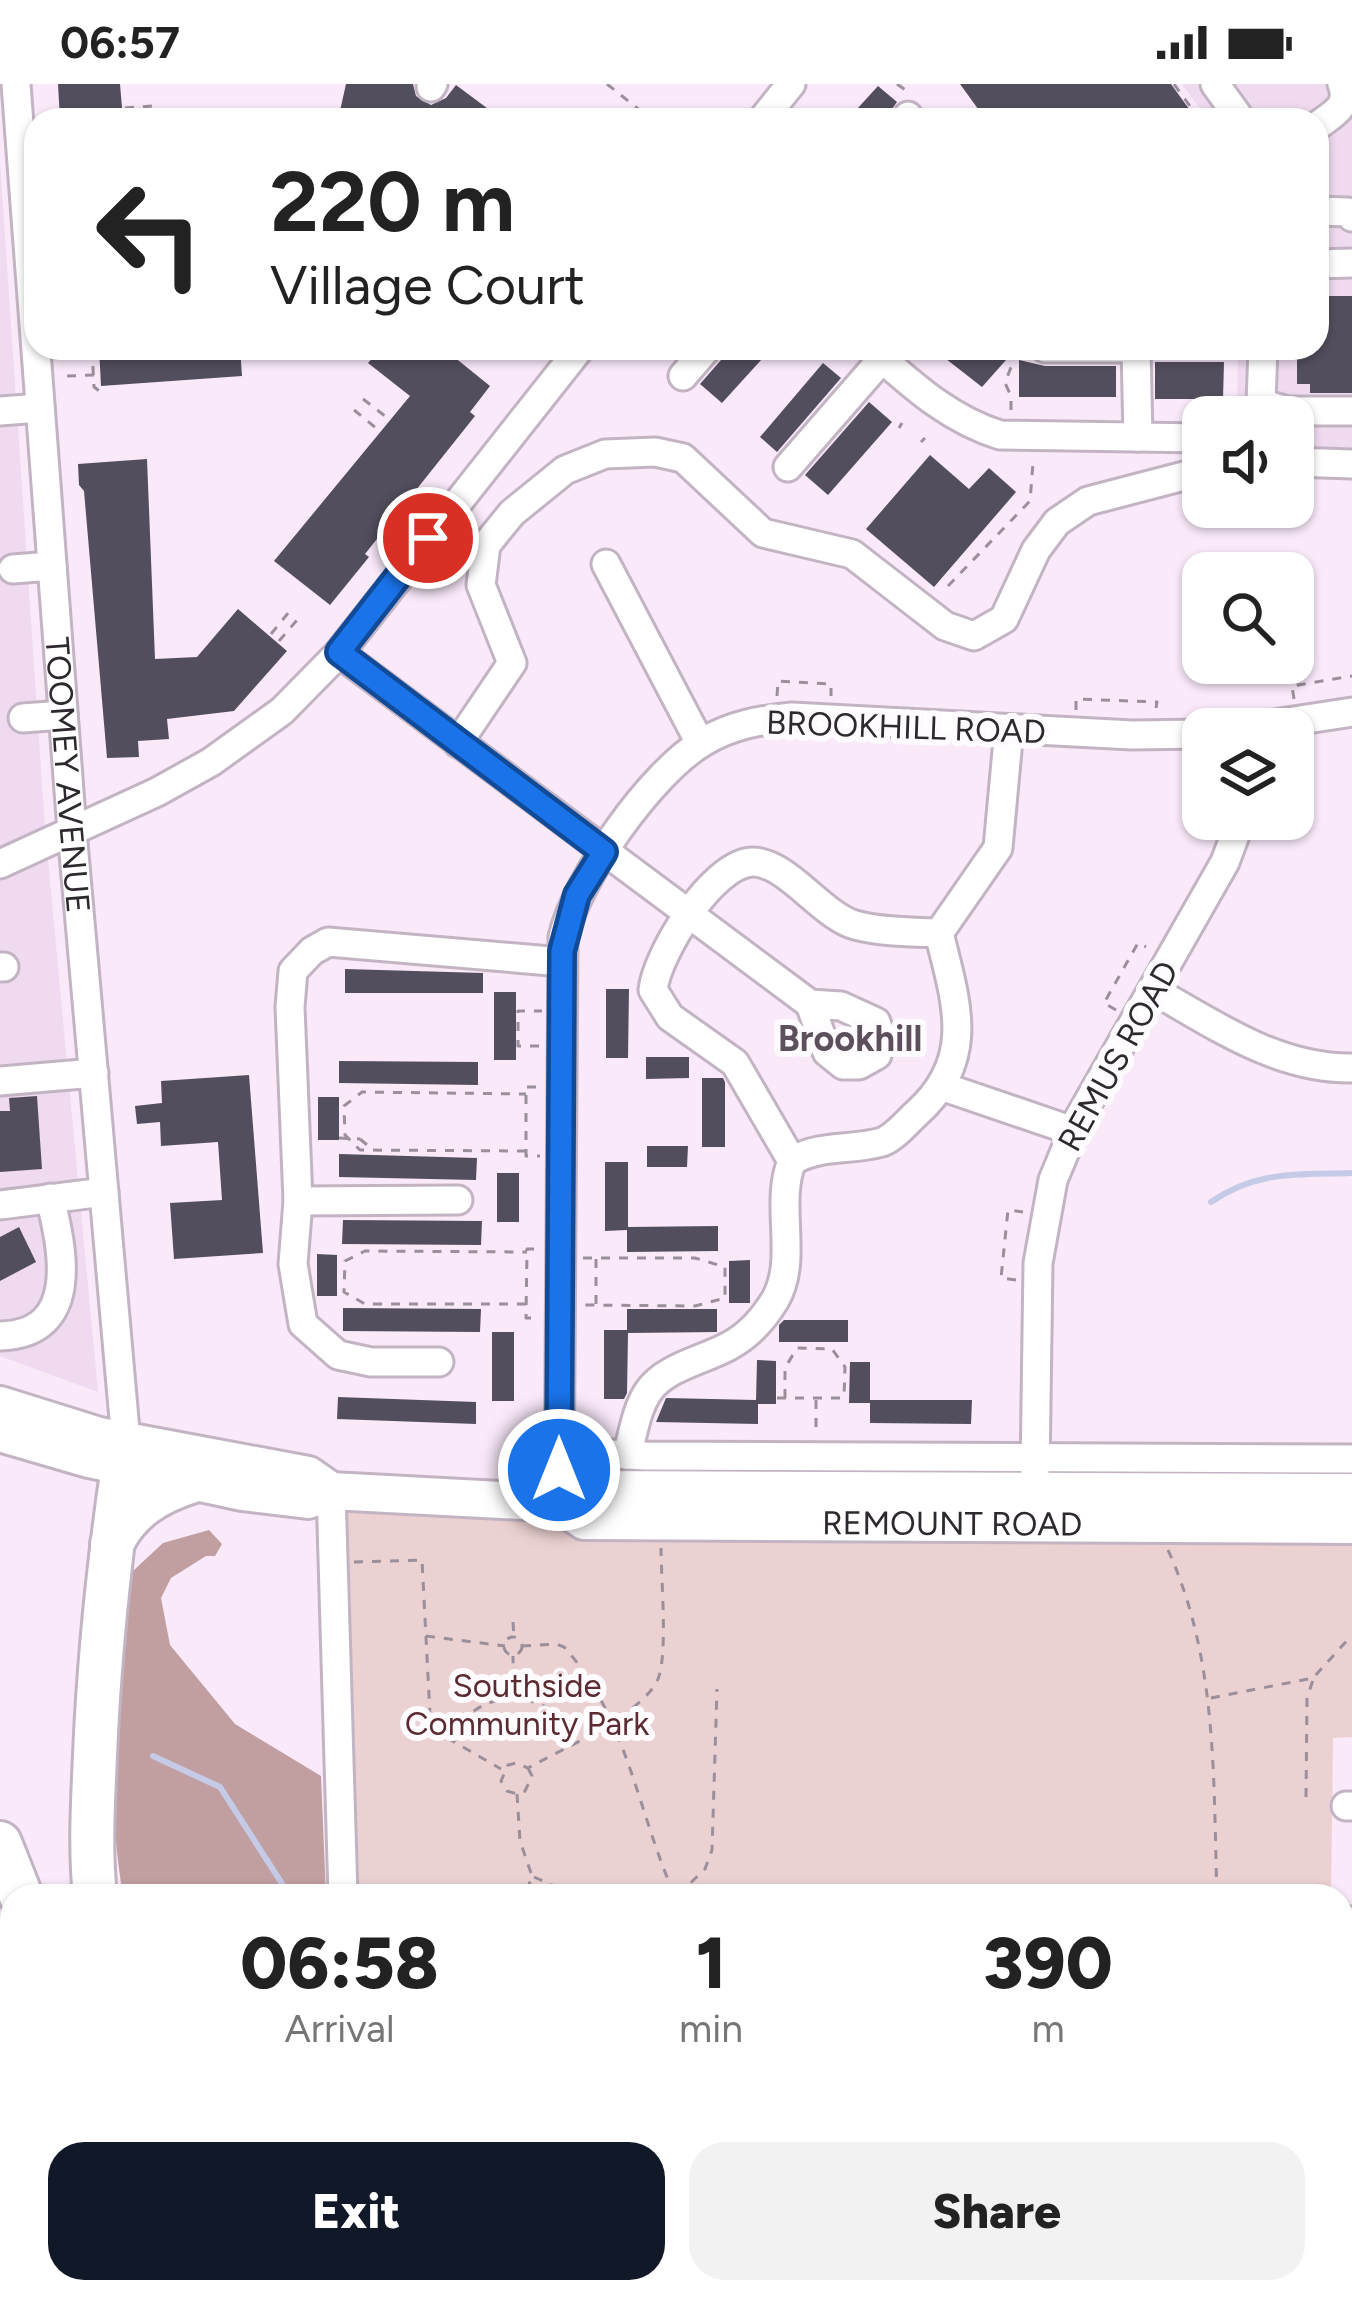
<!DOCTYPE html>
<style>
:root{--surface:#fff;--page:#f2f2f2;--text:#222;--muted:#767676;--accent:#111827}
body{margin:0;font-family:Figtree,sans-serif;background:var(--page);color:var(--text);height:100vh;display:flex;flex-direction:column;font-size:45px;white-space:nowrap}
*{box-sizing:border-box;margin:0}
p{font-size:39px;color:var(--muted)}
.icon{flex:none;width:66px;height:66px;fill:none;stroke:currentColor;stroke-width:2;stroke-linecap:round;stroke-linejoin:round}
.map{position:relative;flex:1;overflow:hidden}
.side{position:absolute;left:0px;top:1800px;width:1353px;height:420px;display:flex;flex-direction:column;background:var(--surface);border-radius:36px 36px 0 0;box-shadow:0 3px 9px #0004}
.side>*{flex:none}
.hud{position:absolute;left:24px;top:24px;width:1305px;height:252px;border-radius:36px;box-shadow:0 3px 9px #0004;background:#fff;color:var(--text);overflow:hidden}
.tools{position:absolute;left:1182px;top:312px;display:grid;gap:24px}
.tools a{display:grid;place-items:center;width:132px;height:132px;border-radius:24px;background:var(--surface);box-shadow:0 3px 9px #0004;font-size:60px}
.pin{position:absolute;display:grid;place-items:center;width:102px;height:102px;color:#fff;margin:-51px;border:6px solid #fff;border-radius:50%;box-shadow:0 3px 12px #0007}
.me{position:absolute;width:132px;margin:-66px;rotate:0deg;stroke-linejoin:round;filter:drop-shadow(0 0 9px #0008)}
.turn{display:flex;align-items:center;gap:42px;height:252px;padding:0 48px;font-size:54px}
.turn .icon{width:156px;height:156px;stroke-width:2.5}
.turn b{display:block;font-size:84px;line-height:102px}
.eta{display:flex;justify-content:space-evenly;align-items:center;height:204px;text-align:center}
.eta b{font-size:72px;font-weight:800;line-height:84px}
.primary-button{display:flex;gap:24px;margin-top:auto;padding:24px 48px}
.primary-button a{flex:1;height:138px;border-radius:36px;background:var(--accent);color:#fff;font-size:48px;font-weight:800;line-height:138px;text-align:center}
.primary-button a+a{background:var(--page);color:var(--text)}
.status{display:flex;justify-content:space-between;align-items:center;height:84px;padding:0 60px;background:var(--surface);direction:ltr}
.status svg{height:33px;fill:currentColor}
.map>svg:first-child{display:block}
</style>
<div class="status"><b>06:57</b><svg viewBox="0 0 49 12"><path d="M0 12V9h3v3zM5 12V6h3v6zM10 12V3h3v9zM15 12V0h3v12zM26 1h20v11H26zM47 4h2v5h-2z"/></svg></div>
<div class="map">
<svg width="1352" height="2220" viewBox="0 0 1352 2220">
<rect width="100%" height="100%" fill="#f9e9f9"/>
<!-- built -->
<g fill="#efdaf0">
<path d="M1182,0h170v369l-59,2v-38h-56l1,-69h79v-228h-109z"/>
<path d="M0,78l45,666 53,564 -98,-36z"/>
</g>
<!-- green -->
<path fill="#ebd1d2" d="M331,1407l1021,34v212l-19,1 -2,158h-987z"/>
<!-- forest -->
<g fill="#c19fa1">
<path d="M209,1446l13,14 -7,12h-9l-35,22 -10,20 9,47 65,79 86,52 5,120h-203c-17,-104 -11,-208 -4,-312l44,-41z"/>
<path d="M0,2007l12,36v126l-12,-20z"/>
<path d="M545,2208h267l-36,12h-216z"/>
<path d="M1217,2208h120l3,12h-132z"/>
</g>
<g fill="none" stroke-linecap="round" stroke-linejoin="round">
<!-- stream -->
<g stroke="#c5cbe7" stroke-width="6">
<path d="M1211,1118c46,-32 87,-27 141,-29"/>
<path d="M153,1672l67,31 70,109"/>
<path d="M1202,2208l8,12"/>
</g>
</g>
<!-- building -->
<g fill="#534e5d">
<path d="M58,0h62l3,36h-63z"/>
<path d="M346,0h67l3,12 15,9 15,-7 10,-13 47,35h-165z"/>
<path d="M960,0h211l26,36h-211z"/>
<path d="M878,2l19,16 -13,18h-37z"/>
<path d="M1317,212h35v97h-42v-9h-13v-36h20z"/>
<path d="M99,264h141l2,28 -141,10z"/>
<path d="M381,264h62l47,38 -20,26 5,4 -110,138 4,3 -39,48 -56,-44 136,-165 -42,-33z"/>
<path d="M725,264h47l-50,55 -22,-19 21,-24z"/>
<path d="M932,264h60l14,12 -24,27z"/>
<path d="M1019,276l26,6h71v31h-97z"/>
<path d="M1155,278h69l-1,37h-68z"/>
<path d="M823,279l18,15 -64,74 -17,-15z"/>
<path d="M869,318l23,20 -64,73 -23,-20z"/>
<path d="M930,371l39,34 20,-21 27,24 -82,95 -68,-58z"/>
<path d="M147,375l8,200 42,-2 41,-48 49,42 -53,60 -67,8 2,20 -31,2 1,16 -32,1 -23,-267 -5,-6 -1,-21z"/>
<path d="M345,885l138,4v20h-138z"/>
<path d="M606,905h23l-1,69h-22z"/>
<rect x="494" y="908" width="22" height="68"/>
<path d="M646,973h43v21l-43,1z"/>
<path d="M339,977l139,1v23l-139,-2z"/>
<path d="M249,991l14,178 -89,6 -4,-56 52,-3 -4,-58 -57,4 -1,-24 -23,2 -2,-18 27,-3 -1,-22z"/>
<path d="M702,994h21l2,4v65h-23z"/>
<path d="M37,1012l5,73 -42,3v-61h10l-1,-13z"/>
<rect x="318" y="1013" width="21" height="43"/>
<path d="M647,1062h41l-1,21h-40z"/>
<path d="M339,1070l138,4 -1,22 -137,-3z"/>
<path d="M605,1078h23v65l90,-1v25l-91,1v-22l-22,1z"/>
<rect x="497" y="1089" width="22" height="49"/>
<path d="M343,1136l139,1 -1,24 -139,-1z"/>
<path d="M19,1143l17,35 -36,19v-44z"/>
<path d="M317,1170l20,1v41h-20z"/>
<path d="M750,1176v43h-21v-42z"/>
<path d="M343,1224l138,1 -1,23 -137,-1z"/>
<path d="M627,1225h90v23l-89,1 -1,60 -3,6h-20v-69h23z"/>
<path d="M784,1236h64v22h-69v-17z"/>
<rect x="492" y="1248" width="22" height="69"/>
<path d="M757,1276l19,1v43h-18v20l-102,-2 10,-24 90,2z"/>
<path d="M850,1278h20v41h-21z"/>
<path d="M338,1313l138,5v22l-139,-5z"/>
<path d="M870,1316h102l-1,24 -101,-1z"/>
</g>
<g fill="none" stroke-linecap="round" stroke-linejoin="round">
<defs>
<g id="minor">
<path id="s1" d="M16,0l56,747 54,611"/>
<path d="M1215,0l26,36"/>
<path d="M431,3l2,-3"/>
<path d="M762,36l29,-36"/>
<path d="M905,36l3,-4"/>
<path d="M1317,42c16,-12 34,-20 25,-42"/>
<path d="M1317,127l31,1 4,5"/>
<path d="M1317,180l35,-1"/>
<path d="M870,264c41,36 78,71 130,87l203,3"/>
<path d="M1045,264h80"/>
<path d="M1136,264l2,89"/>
<path d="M1263,264l-2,55 26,8h65"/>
<path d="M683,292l24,-28"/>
<path d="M0,327l40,-3"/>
<path d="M1293,378l59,2"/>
<path d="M788,383l94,-108"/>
<path d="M606,480l94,179"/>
<path d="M13,485l39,-3"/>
<path d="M339,569l471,351 17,48 16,13h16l18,-10 4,-17 -5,-16 -35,-16 -31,-2"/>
<path d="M23,634l40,-3"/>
<path d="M1242,645l110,-17"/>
<path d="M458,659l54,-80 -31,-78 5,-40 26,-32 53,-43 40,-16 50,-2 28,6 80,75 89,21 93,72 29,10 30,-17 32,-69 21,-28 31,-21 115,-30"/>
<path d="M0,780l157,-72 54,-30 71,-51 57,-58 241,-305"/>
<path d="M0,883h4"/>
<path d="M1153,906c62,35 124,79 199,78"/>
<path d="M0,997l94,-8"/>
<path d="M944,1003l129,44"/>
<path d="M792,1077c28,-17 59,-10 90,-19 12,-4 25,-20 35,-29 60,-54 39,-111 22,-180"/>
<path d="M298,1117l160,-1"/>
<path d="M0,1121l104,-13"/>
<path d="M0,1252c81,-2 63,-86 50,-138"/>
<path d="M439,1278h-68l-33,-7 -35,-31 -10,-60 5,-63 -8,-194 3,-36 19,-20 16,-9 234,20"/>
<path d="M559,1367l87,5 706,3"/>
<path d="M627,1371c6,-20 9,-45 21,-63 16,-25 56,-32 81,-46 19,-10 35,-28 46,-46 24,-41 -1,-96 17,-139l-57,-98 -65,-46 -17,-27c4,-36 59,-126 99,-128 34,-1 70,54 103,63 26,7 57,7 84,8l59,-85 11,-119"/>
<path d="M1035,1390l3,-211 15,-83 25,-60 147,-258 16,-43"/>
<path d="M331,1407l12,405"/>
<path d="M559,1419l4,-566c14,-59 88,-164 140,-195 28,-17 57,-22 89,-25l340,18 71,-1"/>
<path d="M1346,1722h6"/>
<path d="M1346,1837h6"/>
<path d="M0,2168l13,52"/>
<path d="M358,2208v12"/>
<path d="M1063,2208l4,12"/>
<path d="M1120,2220l38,-12"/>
</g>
<g id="major">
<path d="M0,1321l99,31 209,39 23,16"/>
<path d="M0,1349l89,26 153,33 66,8 23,-9 228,12 24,-14 769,3"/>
<path id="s2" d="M559,1419l25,18 768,4"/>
</g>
<g id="highway">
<path d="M112,1460c16,-35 46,-52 81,-63"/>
<path d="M0,1759l21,53"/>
<path d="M95,1812c-5,-47 -2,-94 0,-141 4,-97 14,-193 28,-289"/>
<path d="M0,1888l12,30"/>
<path d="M0,1949l12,29"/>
<path d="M103,2208l5,12"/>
<path d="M155,2208l3,12"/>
</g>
</defs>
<!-- minor casing -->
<use href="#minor" stroke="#c3b4c3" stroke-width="33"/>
<!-- major casing -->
<use href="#major" stroke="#c3b4c3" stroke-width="42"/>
<!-- highway casing -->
<use href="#highway" stroke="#c3b4c3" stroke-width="48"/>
<!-- path -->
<g stroke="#9a8f9b" stroke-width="3" stroke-dasharray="9 9" stroke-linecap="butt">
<path d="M607,0l45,36"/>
<path d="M897,0l10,7"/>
<path d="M1174,0l26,36"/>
<path d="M125,24l27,-2"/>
<path d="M92,264l2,39 8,6"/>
<path d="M800,265l1,-1"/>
<path d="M67,292l27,-1"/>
<path d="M363,315l22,17"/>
<path d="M354,326l22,18"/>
<path d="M1011,326v-14l-6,-13 11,-29"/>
<path d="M899,344l3,-5"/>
<path d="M921,358l4,-4"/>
<path d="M948,502l82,-85 3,-38"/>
<path d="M271,550l18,-22"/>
<path d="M279,557l19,-22"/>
<path d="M777,612l1,-15 53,3v12"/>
<path d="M1294,615l-2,-13 60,-10"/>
<path d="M1076,626v-11l81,3 -1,6"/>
<path d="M1116,926l-12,-7 34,-60 8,4"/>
<path d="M539,962h-21v-35h24"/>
<path d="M536,1003h-10v69h14"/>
<path d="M360,1055l12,10"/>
<path d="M526,1067l-166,-1 -15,-15 -1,-29 18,-14 164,2"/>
<path d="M534,1165h-7l-1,69h10"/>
<path d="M583,1174h112l30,9v31l-30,8 -110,-1"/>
<path d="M1016,1196l-15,-2 7,-68 15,2"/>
<path d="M526,1220h-161l-21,-12 1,-31 20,-10 162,1"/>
<path d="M596,1220v-45"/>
<path d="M777,1314h70"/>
<path d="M785,1314v-30l12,-20 35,1 13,18 -1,31"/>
<path d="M816,1316v29"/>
<path d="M1168,1466c50,110 45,228 49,346"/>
<path d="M354,1478l68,-2 8,155 19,24 52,30"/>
<path d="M513,1538l1,15"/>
<path d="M426,1552l79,10"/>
<circle cx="513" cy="1562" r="9"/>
<path d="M522,1562l34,-2 8,3c63,69 74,167 111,249"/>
<path d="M513,1587l5,4 2,20"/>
<path d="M507,1613v-20l6,-7v-14"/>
<path d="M1211,1614l102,-20 39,-43"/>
<path d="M450,1654c32,-56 98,-49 132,1"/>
<path d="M528,1684l4,8 -7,15 -8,3 -10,-3 -6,-10 7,-16 8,-2 12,5c34,-19 115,-54 130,-89 10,-25 3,-101 3,-131"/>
<path d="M517,1710l3,47 12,35 -7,20"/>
<path d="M1306,1713l1,-99 6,-18"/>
<path d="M534,1793l42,19"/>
<path d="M678,1811l27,-26 7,-19 5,-161"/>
</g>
<!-- minor -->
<use href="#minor" stroke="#fff" stroke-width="27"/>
<!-- major -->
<use href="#major" stroke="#fff" stroke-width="36"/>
<!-- highway -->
<use href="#highway" stroke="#fff" stroke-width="42"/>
<!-- path-bridge -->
<path stroke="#9a8f9b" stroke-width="3" stroke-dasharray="9 9" stroke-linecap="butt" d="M339,1054l21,1"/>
</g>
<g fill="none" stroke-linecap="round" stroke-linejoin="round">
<defs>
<path id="route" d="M428,454l-89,114 265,200 -27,43 -15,56 -3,519"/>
</defs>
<!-- route casing -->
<use href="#route" stroke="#114b97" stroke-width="30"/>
<!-- route -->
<use href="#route" stroke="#1a73e8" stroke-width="21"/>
</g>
<g text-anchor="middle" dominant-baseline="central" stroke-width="12" stroke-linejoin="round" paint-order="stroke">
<!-- street labels -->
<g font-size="33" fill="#2e292f" stroke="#fefbfe">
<text transform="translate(906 643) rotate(2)">BROOKHILL ROAD</text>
<text stroke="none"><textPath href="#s1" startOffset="693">TOOMEY AVENUE</textPath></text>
<text transform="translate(1118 972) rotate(-61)">REMUS ROAD</text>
<text stroke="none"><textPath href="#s2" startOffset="399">REMOUNT ROAD</textPath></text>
</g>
<!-- park labels -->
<g font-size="33" fill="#5b2b31" stroke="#fefbfe">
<text x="527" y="1601">Southside<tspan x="527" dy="38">Community Park</tspan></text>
</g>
<!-- neighbourhood labels -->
<g font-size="36" font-weight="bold" fill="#5d505d" stroke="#fefbfe">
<text x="850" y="954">Brookhill</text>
</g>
</g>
</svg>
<div class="tools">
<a><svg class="icon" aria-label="sound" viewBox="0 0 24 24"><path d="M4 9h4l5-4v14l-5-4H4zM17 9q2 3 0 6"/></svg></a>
<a><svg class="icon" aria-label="search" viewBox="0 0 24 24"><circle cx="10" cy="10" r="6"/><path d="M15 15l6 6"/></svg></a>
<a><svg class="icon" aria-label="layers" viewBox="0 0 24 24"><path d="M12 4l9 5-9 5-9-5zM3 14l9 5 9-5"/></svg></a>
</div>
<div class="pin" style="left:428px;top:454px;background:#d93025"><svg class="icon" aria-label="arrive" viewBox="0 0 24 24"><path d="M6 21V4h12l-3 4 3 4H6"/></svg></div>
<svg class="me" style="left:559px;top:1386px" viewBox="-20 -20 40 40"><circle r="17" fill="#1a73e8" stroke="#fff" stroke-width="3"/><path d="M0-11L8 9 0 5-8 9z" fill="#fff"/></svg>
<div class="hud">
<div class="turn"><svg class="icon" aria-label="left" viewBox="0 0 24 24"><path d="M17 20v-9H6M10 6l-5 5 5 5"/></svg><div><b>220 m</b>Village Court</div></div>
</div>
<section class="side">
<div class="eta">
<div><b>06:58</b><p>Arrival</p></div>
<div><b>1</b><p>min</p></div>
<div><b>390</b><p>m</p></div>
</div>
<div class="primary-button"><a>Exit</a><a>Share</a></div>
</section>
</div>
